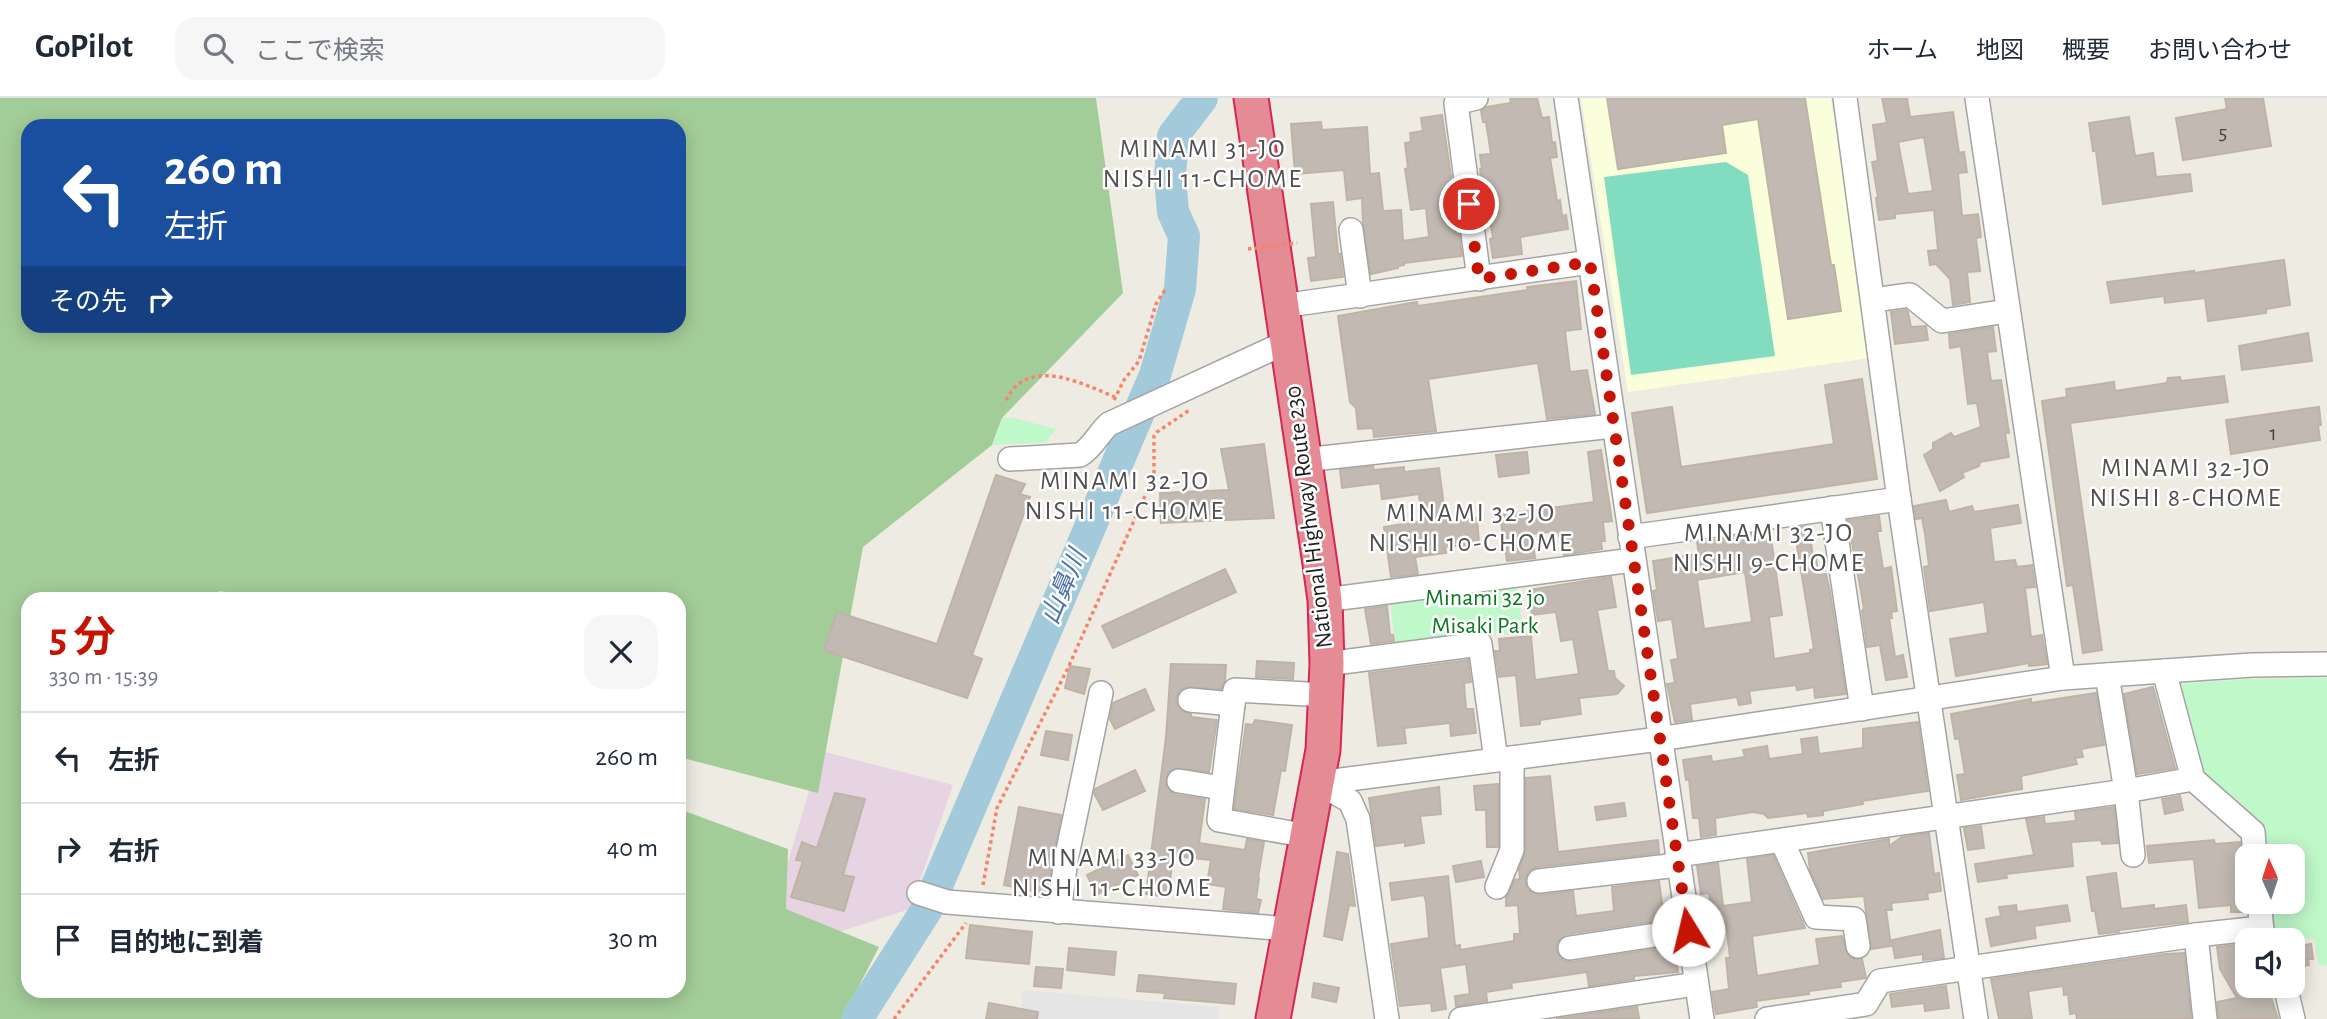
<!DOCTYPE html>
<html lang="ja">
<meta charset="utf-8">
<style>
:root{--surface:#fff;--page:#f6f6f7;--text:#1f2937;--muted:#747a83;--line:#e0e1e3;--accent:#c61404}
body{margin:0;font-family:"Alegreya Sans","Noto Sans JP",sans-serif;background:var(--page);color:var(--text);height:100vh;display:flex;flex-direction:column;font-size:26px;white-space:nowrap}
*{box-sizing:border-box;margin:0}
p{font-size:23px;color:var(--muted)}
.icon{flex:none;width:38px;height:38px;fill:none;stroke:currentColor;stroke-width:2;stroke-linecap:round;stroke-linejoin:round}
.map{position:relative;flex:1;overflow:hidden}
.panel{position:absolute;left:21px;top:494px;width:665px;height:406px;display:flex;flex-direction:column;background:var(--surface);border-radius:21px;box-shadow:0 4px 18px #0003}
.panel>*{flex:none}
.hud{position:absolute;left:21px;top:21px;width:665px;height:214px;border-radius:21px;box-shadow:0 4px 18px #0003;background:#1a4fa0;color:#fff;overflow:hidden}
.needle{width:46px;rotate:357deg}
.tools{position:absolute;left:2235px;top:746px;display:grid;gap:14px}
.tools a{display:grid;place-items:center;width:70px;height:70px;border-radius:14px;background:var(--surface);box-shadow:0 4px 18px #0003;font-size:35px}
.pin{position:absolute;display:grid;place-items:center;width:60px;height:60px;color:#fff;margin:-30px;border:4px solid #fff;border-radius:50%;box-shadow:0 2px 7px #0007}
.me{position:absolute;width:77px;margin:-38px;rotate:351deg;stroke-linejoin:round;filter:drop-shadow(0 0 5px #0008)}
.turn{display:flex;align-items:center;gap:24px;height:147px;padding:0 28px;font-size:32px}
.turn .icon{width:91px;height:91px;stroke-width:2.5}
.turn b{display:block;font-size:49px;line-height:60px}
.then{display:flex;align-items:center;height:66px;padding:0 28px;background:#0003;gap:14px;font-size:26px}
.round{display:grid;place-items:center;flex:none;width:74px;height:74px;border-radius:21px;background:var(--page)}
.overview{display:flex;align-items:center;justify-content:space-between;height:119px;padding:0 28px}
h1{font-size:42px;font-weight:700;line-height:52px;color:var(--accent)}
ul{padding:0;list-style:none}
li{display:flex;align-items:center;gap:21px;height:91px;padding:0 28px;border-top:2px solid var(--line)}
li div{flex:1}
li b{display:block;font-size:26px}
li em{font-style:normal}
header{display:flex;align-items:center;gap:42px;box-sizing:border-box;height:98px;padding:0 35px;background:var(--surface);border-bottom:2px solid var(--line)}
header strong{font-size:33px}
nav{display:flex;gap:38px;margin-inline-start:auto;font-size:24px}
.search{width:490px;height:63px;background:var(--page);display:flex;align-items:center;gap:18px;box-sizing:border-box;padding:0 24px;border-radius:21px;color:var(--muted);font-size:26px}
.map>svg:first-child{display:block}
</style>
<header>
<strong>GoPilot</strong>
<div class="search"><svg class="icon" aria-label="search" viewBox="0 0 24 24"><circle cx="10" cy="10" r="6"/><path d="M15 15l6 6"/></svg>ここで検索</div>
<nav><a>ホーム</a><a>地図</a><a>概要</a><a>お問い合わせ</a></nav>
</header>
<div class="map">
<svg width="2327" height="921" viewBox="0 0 2327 921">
<rect width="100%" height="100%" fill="#eeebe2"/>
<!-- industrial -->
<path fill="#e7d4e2" d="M821,653l132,34 -43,124 -71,23 -66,-20z"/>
<!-- education -->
<path fill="#fbfedb" d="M1581,0h250l39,260 -242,34z"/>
<!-- forest -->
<path fill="#a3cd98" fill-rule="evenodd" d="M0,0h1096l27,195 -121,125 -10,27 -129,102 -45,246 -139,-36v-159h-415l-45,-7 -1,7h-190v392h651v-181l109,40 -2,60 93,38 -37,72h-842zM28,28h651v200h-651z"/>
<!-- park -->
<g fill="#bff8c9">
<path d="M1003,320h11l42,11 -10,13 -53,3z"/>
<path d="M1516,485l7,48 -127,18 -6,-49z"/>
<path d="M2327,580v288l-9,-2 -3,-26 -41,2 -4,-39h22v-45h-26l-3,-29 -58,-47 -26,-96 71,-5z"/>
</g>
<!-- pitch -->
<path fill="#81dcc0" d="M1726,64l22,13 27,181 -144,19 -27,-198z"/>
<!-- parking -->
<path fill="#e5e5e5" d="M1023,892l196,17 -1,12h-199z"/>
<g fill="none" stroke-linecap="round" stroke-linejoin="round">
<!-- river -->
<path stroke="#a3cadb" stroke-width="32" d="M857,921l70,-110 228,-534 25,-86 4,-53 -11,-24 -3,-35 3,-41 29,-38"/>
</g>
<!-- building -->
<g fill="#c2bab2" stroke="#bfb3a5" stroke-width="2" fill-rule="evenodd">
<path d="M1510,0h27l5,20 7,-1 3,26 3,-1 2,15 -7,1 7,43 3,-1 2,16 4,-1 2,14 -48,8 2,17 -29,4 -3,-19 3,-1 -6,-38 -4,1 -3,-32h2l-2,-14 11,-1 -5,-32h-3l-2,-11 6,-4 24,-4z"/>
<path d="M1607,0h198l26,167h3l7,46 -53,8 -30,-200 -36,6 4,28 -108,16z"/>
<path d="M1882,0h25l3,19 43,-5 6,41 5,-1 3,20 -9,1 4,43 16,-2 3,23 -5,1 4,33 -13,1 3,30 -17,3 -3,-26 -14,-15 -6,1 -2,-14 10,-1 -4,-40 -39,4v4l-16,2 -3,-22 2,-1 -6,-35 6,-1 -5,-36 14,-2zM1924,39l9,54 -25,3 -10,-52z"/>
<path d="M2225,0h38l8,48 -88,14 -7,-42 51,-9z"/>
<path d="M1442,17l13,89h-2l3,30h3l3,22 -58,7v2l-6,1v2l-27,6 -8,-50 -1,-26 -15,2 -3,-30 -49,4 -4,-50 30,-2 1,8 45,-3 3,47 9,-1 4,38 18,-1 2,31 26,-4 -3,-29 -15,2 -6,-41 3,-1 -3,-25 6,-1 -1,-9 13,-2 -2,-13z"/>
<path d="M2129,19l6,39 18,-3 3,24 34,-3 2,17 -89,13 -7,-53h-3l-4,-28z"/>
<path d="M1333,104l5,52h2l3,23 -32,4 -3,-23 8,-1 -5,-53z"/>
<path d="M2284,162l6,45 -24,4v4l-58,8 -3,-23 -40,5 -1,-7 -53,7 -4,-21 87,-11v2z"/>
<path d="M1576,183l5,48 -16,2 5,41 17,-2 8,44 -48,5 -9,-56 -110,16 8,52 -62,6 -1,-9 -15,1 -2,-21 -6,-6 -12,-86 79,-14 1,4 110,-16 -1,-3z"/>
<path d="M1906,212l2,2 3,15 15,-1 2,14 -33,4 -4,-32z"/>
<path d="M1993,229l3,24 -9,1 4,29 10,-1 8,53h-4l4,24 -29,5 -1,4 -17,7 2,4 -24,14 -16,-36 9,-6v-6l18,-10 3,4 27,-10 -4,-24 -9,1 -7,-58 -11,2 -1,-14z"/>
<path d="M2308,235l4,28 -70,9 -3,-24z"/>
<path d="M2224,278l4,26 -158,21 32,227 -19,3 -10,-68 -6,1 -25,-185 25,-4 -1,-8 48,-7 1,9 52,-8 1,-5 12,-1 1,4z"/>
<path d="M1862,281l15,100 -230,34 -15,-100 40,-6 9,60 153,-23 -9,-59z"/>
<path d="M2319,309l2,18h-3l2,15 -89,14 -5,-34z"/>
<path d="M1264,346l10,74 -113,5 -1,-30 69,-3 -8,-41z"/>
<path d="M1601,352l11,71 -9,1 2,19h-4l1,8 -38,6 -6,-24 -26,3 3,24 -28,3 -7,-46 94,-13 -6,-50z"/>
<path d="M1527,354l2,21 -30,4 -3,-22z"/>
<path d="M1373,368l1,4 30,-3v5l35,-4 7,54 31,-4 2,26 -34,3 1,6 -31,4 3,17 -27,3 -7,-50 38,-6 -3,-27 -37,5 -2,-16 -38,5 -2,-18z"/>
<path d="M996,377l29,9 -5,10 10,3 -58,158 10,4 -15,39 -143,-48 13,-38 100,32z"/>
<path d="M1946,402l3,12 23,-6 2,6 44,-7 3,18 -31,5 4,34 21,-2 2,7 15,-2 3,22 -10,1 6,49 11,-2 5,29 -18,2v-3l-73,13 -6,-37 38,-6 -4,-31 -54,9 -6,-44 5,-1 -4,-32 -3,-16 -6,1 -2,-13z"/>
<path d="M1879,418l2,15h-4l6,38 8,-2 6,44 -6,1 1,6h-3l6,39 8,-2 4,22 -21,3 -6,-35 -13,2 -5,-36 2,-3 -16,-88z"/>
<path d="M1809,428l4,32 3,-1 2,18 8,-1 4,18 16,102 -31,4 -1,-11 -17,3 -1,-5 -47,6 2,12 -12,2 -2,-8 -47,7 2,16 -17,2 -8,-38 8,-1 -4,-23 7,-1 -6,-40 -14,2 -5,-30 4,-1 -4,-29 46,-7 -2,-12 73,-11 12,84 -13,2 5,42 36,-6v-3l4,-1 -20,-121zM1745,474l7,50 -48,7 -7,-49z"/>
<path d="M1225,471l11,23 -123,56 -11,-22z"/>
<path d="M1611,479l5,30 -19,3 11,61h6l1,7 9,8 -7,8 -38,4 2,16 -41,6v4l-19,2 -5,-51 -17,2 -4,-26h5l-1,-12 32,-3 4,44 44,-6 -6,-35 -12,2 -5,-29 -24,3 -4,-25z"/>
<path d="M1387,508l3,29h3l1,6 -23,3 -6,-35z"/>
<path d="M1468,562l3,22 -7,1 2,26h7l3,24 -25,3 -1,-13 -46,5 2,15 -28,3 -9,-73z"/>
<path d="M1257,563l37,2 -1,16 -37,-2z"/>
<path d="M1171,566l55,1 -1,16 -4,8 -36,-2 -6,4 -3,7 2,8 5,6 8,2v3l26,3 -8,52 -34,-4 -7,5 -2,12 4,6 6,4 29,4 -6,44 46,7 2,-11 17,3 -6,35 1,1 -3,21 5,1 -3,13 -35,-4 3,-22 -19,-3 4,-24 -38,-4 -5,41 -22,-3 20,-157v1z"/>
<path d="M1070,568l20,3 -6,25 -19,-6z"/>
<path d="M2153,589l22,81 -38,6 -13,-80z"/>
<path d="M1145,591l9,21 -39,19 -5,-10 3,-16z"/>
<path d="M2096,595l8,52 -23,4 2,8 -8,1 2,6 -56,12 1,13 -61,11 -4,-25 8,-1 -6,-36 -4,1 -4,-25 80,-15v4z"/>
<path d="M1255,622l37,5 -7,46 -4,-1 -8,45 -39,-6 12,-85 7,1z"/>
<path d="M1918,624l10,69 -66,10 1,3 -40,7v4l-15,2 -1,-4 -39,5 -4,-4 -11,-2 -38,6 1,17 -15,2 -2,-19h-6l-4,-39 -3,1 -3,-20 28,-4 1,6 33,-5 -2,-7 24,-4 2,13 34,-5 -2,-15 16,-2 2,17 44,-6v-19z"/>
<path d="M1046,633l26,4 -4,25 -27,-5z"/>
<path d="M1135,672l10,21 -42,19 -9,-17 1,-4z"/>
<path d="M1550,678l8,76 100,-12 1,13 -122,14 -7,3 -4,6 -1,7 3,7 12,5 33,-4 3,25 38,-5 -2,-24 47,-6 3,23h5l3,15 -103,15 -10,8 -1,7 3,7 5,5 8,1 102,-16 4,26 -44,4v3l-45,7 -2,-14 -76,11 1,5 -26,4 1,9 -31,5 -1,-10 15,-2 -4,-30 -26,4 6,41 -14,2 -1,-8 -31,3 -9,-62 38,-6 -3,-36 -2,-7 -32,5 -2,-17 58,-7 7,70 5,-1v5l54,-9v-7h6l-2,-29 -12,1v-8l9,-18 5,-1 -1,-9 7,-20v-72z"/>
<path d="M1498,686v63h-11l-1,-37h-10l-2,-24z"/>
<path d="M1439,689l2,27 -21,2 4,27 -19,3v-4l-29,4 -7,-48z"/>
<path d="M835,695l30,6 -22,76 11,2 -10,34 -53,-14 12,-36 -7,-1 6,-18 15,6z"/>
<path d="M2180,698l3,14 -18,4 -3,-15z"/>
<path d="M1624,705l2,13 -29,4 -2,-13z"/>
<path d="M1019,709l42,8 -14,79 -43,-9z"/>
<path d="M2114,709l4,36 -16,1 -1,-4 -30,2 2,24 -67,8 1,4 -29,4 -3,-18 59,-9 -8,-36 18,-2 1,7 31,-3 -1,-9z"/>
<path d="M1981,728l3,22 -16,2 -4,-22z"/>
<path d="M1929,735l5,41 5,-1 2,18 -14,2 1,6 -37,4 1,7h-6l5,36 -20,3 -7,-53 -41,3 -13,-29 -2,-17 81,-14v7l13,-9z"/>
<path d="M2214,742l1,4 25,-2 1,16 4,7 1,47h-15v-7l-32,3 -5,-48 -2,-1 -43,4 -2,-17z"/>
<path d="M1337,754l11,2 7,52 -6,-1 -7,35 -18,-4z"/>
<path d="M1128,757l10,20 -42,20 -9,-20z"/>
<path d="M1773,757l32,73 -53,8 5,40 63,-11 -4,-26 26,-3 6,19 6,4h8l4,19 -26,4 1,5 -32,4v3l-53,7 1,6 -41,7 -4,-22 17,-3 -3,-31h4l-4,-35 -13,2 -4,-32 -8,1 -4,-28 21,-3 5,43 29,-4 -5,-43z"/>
<path d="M1481,763l3,16 -28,5 -3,-16z"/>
<path d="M2116,775l5,36 33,-4v4l32,-4 2,17 -70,8 1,2 -20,2 -4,-23h-3l-5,-34z"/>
<path d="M2016,807l1,7 50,-7 3,16 -36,5 2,12 -45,8 -5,-27 15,-3 -2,-9z"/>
<path d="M970,827l62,7 -3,32 -63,-6z"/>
<path d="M1940,832l4,28 -21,2v-6l-28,4 -3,-18z"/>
<path d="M2242,846l5,41h24l2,10 -2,2 7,22h-59l-2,-17 20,-4 -17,-29 -3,-22z"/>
<path d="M2311,846l2,15h-5l1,6 -17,3v-21z"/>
<path d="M1069,850l47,4 -2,23 -47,-5z"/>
<path d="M2184,855l7,66h-114l-1,-6 -6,1 -2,-20 -4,1 -1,-9 -35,5 4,28h-33l-8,-40 174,-25z"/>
<path d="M1036,869l27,2 -2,19 -27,-2z"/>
<path d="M1139,877l97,9 -2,20 -70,-6 1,-5 -28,-2z"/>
<path d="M1314,885l25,5 -3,14 -24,-5z"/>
<path d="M1946,888l3,22 -24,3 -1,-8 -32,4 -2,-13z"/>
<path d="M989,905l49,9 -1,7h-51z"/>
<path d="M1637,909l2,11 -83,1z"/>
</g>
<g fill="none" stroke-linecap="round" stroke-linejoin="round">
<defs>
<g id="minor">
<path d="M1476,0l-20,5 23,176"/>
<path d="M1566,0l136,921"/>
<path d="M1845,0l54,401 77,520"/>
<path d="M1977,0l86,580"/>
<path d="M1351,132l9,66"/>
<path d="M1873,202l37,-5 32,26 65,-10"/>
<path d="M1282,208l308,-44"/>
<path d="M1010,361l70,-4c13,-8 18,-21 29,-31l178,-82"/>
<path d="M1304,362l309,-34"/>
<path d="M1832,410l30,201"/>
<path d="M1630,439l269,-38"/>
<path d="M1325,502l308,-40"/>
<path d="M1327,566l153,-20 16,116"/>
<path d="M2164,573l29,108 60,53 2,24"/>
<path d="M2107,577l19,116 7,64"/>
<path d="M1190,602l43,4"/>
<path d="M1179,683l43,7"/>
<path d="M1318,685l341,-44 404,-61 189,-13 75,-1"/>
<path d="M1318,685l32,18 8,18 29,200"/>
<path d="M1308,738l-89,-16 14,-116 2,-14 91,5"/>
<path d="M1782,743l34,76 38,2 4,27"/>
<path d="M1677,757l449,-64 67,-12"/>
<path d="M1539,783l139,-16"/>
<path d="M1497,789l15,-37v-92"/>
<path d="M919,795l28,9 342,27"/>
<path d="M2259,803l4,39"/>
<path d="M1059,814l7,-52 35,-167"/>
<path d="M2196,837l9,84"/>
<path d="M1570,850l118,-18"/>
<path d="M2285,887l8,34"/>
<path d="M1461,921l235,-35"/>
<path d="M1767,921l99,-15 14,-23 316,-46 65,-7"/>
</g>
<path id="highway" d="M1251,0l69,466 5,36 2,64 -4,86 -50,269"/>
</defs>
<!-- minor casing -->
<use href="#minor" stroke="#a4a4a4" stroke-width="26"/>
<!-- highway casing -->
<use href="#highway" stroke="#d52754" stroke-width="37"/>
<!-- path -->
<g stroke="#f7846a" stroke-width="3.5" stroke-dasharray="3.5 3.5" stroke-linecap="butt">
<path d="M1006,302c3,-5 6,-10 10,-14 26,-24 72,0 99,11"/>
<path d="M1114,302l10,-20 15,-19 17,-57 9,-14"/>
<path d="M983,787l14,-77 70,-138 87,-194v-40l3,-4 34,-23"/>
<path d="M894,921l72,-96"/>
</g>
<!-- minor -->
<use href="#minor" stroke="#fff" stroke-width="23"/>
<!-- highway -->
<use href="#highway" stroke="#e48b94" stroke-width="33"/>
<!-- path-bridge -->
<path stroke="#f7846a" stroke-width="3.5" stroke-dasharray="3.5 3.5" stroke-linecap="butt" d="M1248,151l49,-6"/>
</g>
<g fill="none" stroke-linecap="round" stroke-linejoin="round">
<!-- route -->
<path stroke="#c61404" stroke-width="12" stroke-dasharray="0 21.6" d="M1469,106l10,75 111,-17 98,668"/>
</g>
<g text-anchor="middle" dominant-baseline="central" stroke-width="5" stroke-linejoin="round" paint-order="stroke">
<!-- number labels -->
<g font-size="21" fill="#464442">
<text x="2223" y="34">5</text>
<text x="2273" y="335">1</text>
</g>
<!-- street labels -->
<g font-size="24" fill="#1d1d1d" stroke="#fff">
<text transform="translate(1309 419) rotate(-97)">National Highway Route 230</text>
</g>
<!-- park labels -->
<g font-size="24" fill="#0d781f" stroke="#fff">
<text x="1485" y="500">Minami 32 jo<tspan x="1485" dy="28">Misaki Park</tspan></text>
</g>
<!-- neighbourhood labels -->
<g font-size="26" letter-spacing="2" fill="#505050" stroke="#fff">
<text x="1203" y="51">MINAMI 31-JO<tspan x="1203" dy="30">NISHI 11-CHOME</tspan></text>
<text x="2186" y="370">MINAMI 32-JO<tspan x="2186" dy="30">NISHI 8-CHOME</tspan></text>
<text x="1125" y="383">MINAMI 32-JO<tspan x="1125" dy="30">NISHI 11-CHOME</tspan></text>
<text x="1471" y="415">MINAMI 32-JO<tspan x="1471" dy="30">NISHI 10-CHOME</tspan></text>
<text x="1769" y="435">MINAMI 32-JO<tspan x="1769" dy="30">NISHI 9-CHOME</tspan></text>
<text x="1112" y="760">MINAMI 33-JO<tspan x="1112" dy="30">NISHI 11-CHOME</tspan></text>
</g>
<!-- water labels -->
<g font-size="26" font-style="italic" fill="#4b73aa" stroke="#fff">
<text transform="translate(1064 489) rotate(-67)">山鼻川</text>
</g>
</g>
</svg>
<div class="tools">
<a><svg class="needle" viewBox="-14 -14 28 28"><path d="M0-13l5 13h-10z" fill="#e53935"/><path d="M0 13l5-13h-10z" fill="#747a83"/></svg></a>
<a><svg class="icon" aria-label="sound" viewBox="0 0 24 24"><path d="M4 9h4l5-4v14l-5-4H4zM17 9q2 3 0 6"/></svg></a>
</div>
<div class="pin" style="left:1469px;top:106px;background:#d93025"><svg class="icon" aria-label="arrive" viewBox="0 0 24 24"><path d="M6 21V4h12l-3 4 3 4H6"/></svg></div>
<svg class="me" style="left:1688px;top:832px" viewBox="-20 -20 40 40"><circle r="19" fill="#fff"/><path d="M0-13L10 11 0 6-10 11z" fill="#c61404"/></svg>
<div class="hud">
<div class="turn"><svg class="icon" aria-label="left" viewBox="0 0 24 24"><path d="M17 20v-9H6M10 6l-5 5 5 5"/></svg><div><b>260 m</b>左折</div></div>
<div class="then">その先<svg class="icon" aria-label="right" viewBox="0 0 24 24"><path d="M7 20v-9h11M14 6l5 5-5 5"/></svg></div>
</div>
<section class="panel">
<div class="overview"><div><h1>5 分</h1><p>330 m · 15:39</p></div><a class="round"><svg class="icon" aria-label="close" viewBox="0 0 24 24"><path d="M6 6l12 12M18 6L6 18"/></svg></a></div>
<ul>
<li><svg class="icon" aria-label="left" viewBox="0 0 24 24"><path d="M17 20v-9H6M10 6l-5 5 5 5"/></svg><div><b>左折</b></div><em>260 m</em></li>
<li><svg class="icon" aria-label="right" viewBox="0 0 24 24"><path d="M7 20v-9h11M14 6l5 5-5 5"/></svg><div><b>右折</b></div><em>40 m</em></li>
<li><svg class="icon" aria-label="arrive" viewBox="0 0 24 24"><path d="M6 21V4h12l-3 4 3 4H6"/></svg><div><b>目的地に到着</b></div><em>30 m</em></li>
</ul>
</section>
</div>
